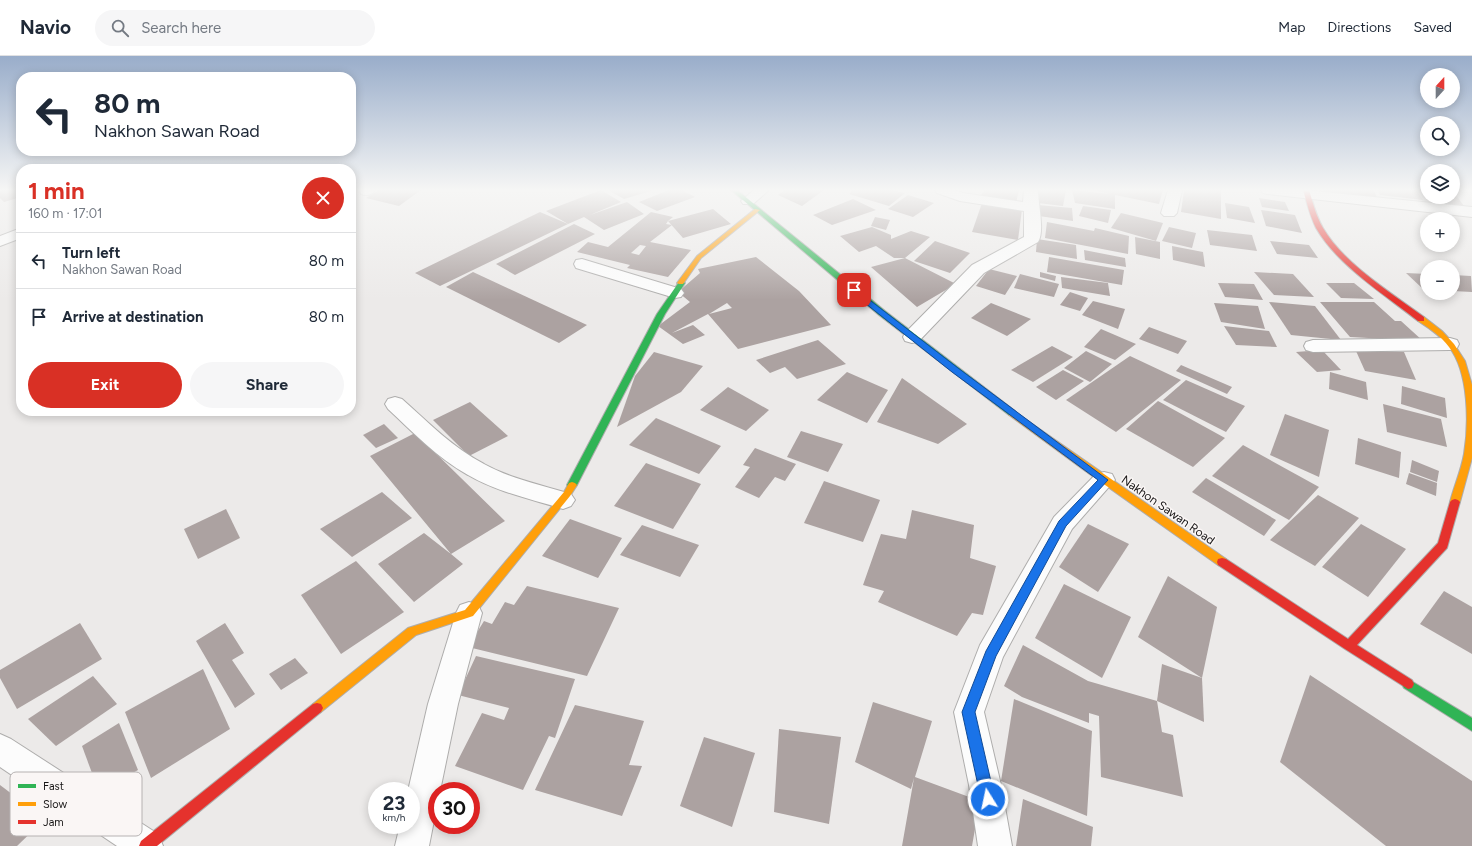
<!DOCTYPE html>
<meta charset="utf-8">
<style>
:root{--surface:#fff;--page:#f6f6f7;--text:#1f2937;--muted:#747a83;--line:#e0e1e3;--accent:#d93025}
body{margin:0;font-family:Figtree,sans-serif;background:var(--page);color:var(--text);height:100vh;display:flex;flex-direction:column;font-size:15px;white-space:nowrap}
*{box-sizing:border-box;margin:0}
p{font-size:13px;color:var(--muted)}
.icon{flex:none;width:22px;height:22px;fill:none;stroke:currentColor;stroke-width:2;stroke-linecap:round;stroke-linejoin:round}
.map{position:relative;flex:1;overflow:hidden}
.sheet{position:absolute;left:16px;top:108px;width:340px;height:252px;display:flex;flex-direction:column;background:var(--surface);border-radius:16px;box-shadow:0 2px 10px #0003}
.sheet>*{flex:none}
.top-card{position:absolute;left:16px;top:16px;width:340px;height:84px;border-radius:16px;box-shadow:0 2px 10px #0003;background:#fff;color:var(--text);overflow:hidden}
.needle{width:26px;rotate:21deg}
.tools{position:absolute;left:1420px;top:12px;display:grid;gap:8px}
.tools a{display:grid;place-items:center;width:40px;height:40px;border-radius:50%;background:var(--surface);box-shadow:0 2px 10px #0003;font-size:20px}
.speed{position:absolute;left:368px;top:726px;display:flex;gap:8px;font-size:20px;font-weight:700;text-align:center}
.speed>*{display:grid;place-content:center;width:52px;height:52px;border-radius:50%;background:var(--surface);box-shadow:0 2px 10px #0003;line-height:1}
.speed small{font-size:10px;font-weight:400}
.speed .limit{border:6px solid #d22;background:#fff;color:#111}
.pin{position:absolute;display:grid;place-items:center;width:34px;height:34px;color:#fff;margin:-17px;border-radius:8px;box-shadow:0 2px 6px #0006}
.me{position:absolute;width:44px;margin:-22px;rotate:350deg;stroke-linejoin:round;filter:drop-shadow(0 0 3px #0008)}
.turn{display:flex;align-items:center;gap:14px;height:84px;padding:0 12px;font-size:18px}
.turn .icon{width:52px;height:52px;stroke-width:2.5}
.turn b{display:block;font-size:28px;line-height:34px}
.round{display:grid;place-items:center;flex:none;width:42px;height:42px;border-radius:21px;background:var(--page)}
.overview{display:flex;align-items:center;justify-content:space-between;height:68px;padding:0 12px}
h1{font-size:24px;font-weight:700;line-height:30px;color:var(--accent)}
.action{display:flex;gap:8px;margin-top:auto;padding:8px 12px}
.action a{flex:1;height:46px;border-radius:24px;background:var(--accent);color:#fff;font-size:16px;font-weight:700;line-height:46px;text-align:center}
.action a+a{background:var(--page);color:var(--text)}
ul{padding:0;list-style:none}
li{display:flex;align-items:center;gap:12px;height:56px;padding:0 12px;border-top:1px solid var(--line)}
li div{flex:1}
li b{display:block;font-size:15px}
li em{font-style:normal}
header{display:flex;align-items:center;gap:24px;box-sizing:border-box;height:56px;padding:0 20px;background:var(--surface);border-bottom:1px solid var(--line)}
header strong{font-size:19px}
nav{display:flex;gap:22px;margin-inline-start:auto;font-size:14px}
.search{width:280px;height:36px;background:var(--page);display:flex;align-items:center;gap:10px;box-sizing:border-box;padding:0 14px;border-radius:22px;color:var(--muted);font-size:15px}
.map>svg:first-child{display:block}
</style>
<header>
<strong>Navio</strong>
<div class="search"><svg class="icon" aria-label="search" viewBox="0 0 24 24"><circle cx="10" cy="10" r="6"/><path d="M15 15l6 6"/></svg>Search here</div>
<nav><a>Map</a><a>Directions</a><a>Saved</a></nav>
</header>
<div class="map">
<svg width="1472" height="790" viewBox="0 0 1472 790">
<rect width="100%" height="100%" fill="#eceae9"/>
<!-- building -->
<g fill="#aca2a1" fill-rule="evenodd">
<path d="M4,134h17v7l-17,5 -4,-4v-7z"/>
<path d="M379,134h42l-22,16 -33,-8z"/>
<path d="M601,134l20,12 -31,13 37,-13 17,12 -40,16 -20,-13 -16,7 -22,-13z"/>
<path d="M608,134h46l-30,9z"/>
<path d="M669,134h13l13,7 -38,14 -18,-9z"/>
<path d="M785,134h39l-22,16 -24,-11z"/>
<path d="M853,134h38l14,3 -16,13 -40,-12z"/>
<path d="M985,134h34l-3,13 -36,-7z"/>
<path d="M1039,134h27l-3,16 -25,-3z"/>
<path d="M1072,134l38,4 -16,-4h69l-4,14 -44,-9v14l-40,-6z"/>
<path d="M1184,134h37v29l-40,-7z"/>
<path d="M1319,134h55l3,8z"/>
<path d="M1378,134h38l7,10 -43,-5z"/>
<path d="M1422,134h5v7h26v-6l11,15 -35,-5z"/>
<path d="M908,139l26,8 -21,14 -25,-8z"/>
<path d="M1259,142l26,4 4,9 -27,-4z"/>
<path d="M853,143l23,11 -44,15 -19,-10z"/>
<path d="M982,147l40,6 -4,31 -46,-8z"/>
<path d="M1225,147l24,4 6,16 -28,-5z"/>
<path d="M1038,149l34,3 1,13 -34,-5z"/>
<path d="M1083,150l28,4 -3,13 -29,-7z"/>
<path d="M713,153l18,15 -48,14 -15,-17 -2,3 6,1 -22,17 41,8 -23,27 -41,-9 3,-3 -53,-13 11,-10 20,5 43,-35 22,5 -5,4zM640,189l6,1 -7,9 -8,-2z"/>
<path d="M1261,154l34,5 7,18 -36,-7z"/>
<path d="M540,156l28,12 -128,62 -25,-13z"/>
<path d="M1121,157l42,10 -7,18 -45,-13z"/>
<path d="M875,161l15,3 -4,10 -15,-4z"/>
<path d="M1047,166l47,9 1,-3 34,8 -1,18 -83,-16z"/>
<path d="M574,168l21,10 -80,41 -19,-11z"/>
<path d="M872,171l19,8v4l20,-8 19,6 -25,21 51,26 -39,23 -46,-40 34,-9h-11l-18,-12 -17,6 -19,-16z"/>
<path d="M1169,171l27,6 -4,15 -30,-7z"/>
<path d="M1207,174l45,5 5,16 -47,-6z"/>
<path d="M1135,181l25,5v17l-24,-5z"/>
<path d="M1037,183l39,6 1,14 -41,-7z"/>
<path d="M935,185l35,12 -20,20 -36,-12z"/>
<path d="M1270,185l39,4 9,13 -41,-4z"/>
<path d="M1172,190l31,6 2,15 -32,-7z"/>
<path d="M1084,194l41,8 1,9 -41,-7z"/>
<path d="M756,201l43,34 32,34 -93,24 -30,-35 -36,19 21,-8 12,10 -22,9 -25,-18 32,-24 -12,-10 22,-19 -2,-4zM727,247l5,5 -23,6z"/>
<path d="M1049,201l75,13 -2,15 -75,-13z"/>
<path d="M989,213l28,7 -12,19 -29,-9z"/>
<path d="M473,216l114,53 -28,18 -113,-56z"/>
<path d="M1040,216l16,4 -1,5 -15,-4z"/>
<path d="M1254,216l39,2 21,23 -40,-2z"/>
<path d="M1406,217l21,1v15h-4z"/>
<path d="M1020,218l39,10 -5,13 -40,-9z"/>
<path d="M1453,219l18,1 1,16 -19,-1z"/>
<path d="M1061,221l47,6 2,13 -48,-8z"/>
<path d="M1218,227l36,1 9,16 -38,-3z"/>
<path d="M1326,227h28l20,16 -33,-1z"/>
<path d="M1070,236l18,6 -8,13 -20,-6z"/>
<path d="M1093,245l32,8 -7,20 -36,-14z"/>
<path d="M1269,246l46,4 26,34 -50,-5z"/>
<path d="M1320,246h54l21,19h6l22,20 -73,-4z"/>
<path d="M991,247l40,16 -24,17 -36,-18z"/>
<path d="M1214,247l44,3 7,23 -44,-7z"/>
<path d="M1224,270l45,5 8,16 -41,-2z"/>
<path d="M1149,271l38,14 -9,13 -39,-15z"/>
<path d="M1101,273l35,15 -21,16 -31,-13z"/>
<path d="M818,284l28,24 -49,15 -12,-12 -15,6 -14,-13z"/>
<path d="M1052,290l21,11 -40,25 -22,-12z"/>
<path d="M1322,294l19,20 -24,2 -21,-20z"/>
<path d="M1086,295l26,13 -22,18 -26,-14z"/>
<path d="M1356,295l48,1 12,28 -51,-9z"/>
<path d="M654,296l49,14 -22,26 -64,35 18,-51z"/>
<path d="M1130,300l51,24 -65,52 -50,-32z"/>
<path d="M1181,309l51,22 -5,7 -51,-23z"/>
<path d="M1063,314l21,11 -28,19 -20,-13z"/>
<path d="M847,316l41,18 -21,33 -50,-23z"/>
<path d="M1330,316l36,10 2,18 -39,-11z"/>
<path d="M902,322l65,46 -29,20 -61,-22z"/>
<path d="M1186,324l59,26 -19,26 -63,-32z"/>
<path d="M1402,330l43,12 2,20 -46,-14z"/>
<path d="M728,331l41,23 -23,21 -46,-21z"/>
<path d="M1158,345l67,37 -32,29 -67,-38z"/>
<path d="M470,346l38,34 -39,20 -36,-36z"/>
<path d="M1383,348l58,15 6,28 -60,-15z"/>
<path d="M1285,358l44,16 -10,47 -49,-22z"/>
<path d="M656,362l65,28 -22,28 -70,-29z"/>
<path d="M384,368l14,14 -22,10 -13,-13z"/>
<path d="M801,375l42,13 -15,28 -41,-15z"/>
<path d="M415,377l90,88 -54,33 12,10 -49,38 -36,-38 46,-31 27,21 -81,-98z"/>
<path d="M1358,382l43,14 -2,26 -44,-14z"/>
<path d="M1243,389l76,42 -30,33 -77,-44z"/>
<path d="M755,392l41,16 -11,17 -10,-4 -16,21 -24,-11 15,-20 -7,-2z"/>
<path d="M1412,404l27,11 -2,11 -27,-10z"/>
<path d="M646,407l55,21 -28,45 -59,-23z"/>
<path d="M1409,417l28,10 -1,13 -30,-12z"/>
<path d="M1206,422l70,42 -12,16 -72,-44z"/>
<path d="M824,425l56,19 -17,42 -59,-19z"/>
<path d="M382,436l30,26 -60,39 -32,-28z"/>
<path d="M1318,439l41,23 -44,48 -45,-26z"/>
<path d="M226,453l14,29 -42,21 -14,-30z"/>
<path d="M912,454l62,15 -4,33 26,8 -13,49 -11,-2 -15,23 -79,-34 6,-11 -21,-6 18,-51 25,5z"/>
<path d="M570,463l52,19 -24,40 -56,-22z"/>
<path d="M1088,468l41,20 -31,48 -39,-25z"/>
<path d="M1361,468l45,25 -38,48 -46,-30z"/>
<path d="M642,469l57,20 -19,32 -60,-22z"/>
<path d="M356,505l48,51 -63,42 -40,-59z"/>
<path d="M1168,520l49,31 -15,71 -64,-41z"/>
<path d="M1064,528l67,33 -29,61 -67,-40z"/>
<path d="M527,530l92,22 -32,68 -119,-29 16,-26 8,3 13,-22 9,3z"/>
<path d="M1444,535l28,16v47l-52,-30z"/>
<path d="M80,567l22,36 -85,50 -17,-31v-8z"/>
<path d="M225,567l19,30 -12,7 23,34 -20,14 -39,-67z"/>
<path d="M1023,589l65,36 69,20 5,31 11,3 10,62 -82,-20 -2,-61 -10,-3v10l-67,-26 -18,-11z"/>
<path d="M476,600l99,23 -20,59 -6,-2 -26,54 -68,-24 27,-53 22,7 5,-12 -51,-13z"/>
<path d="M295,602l13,15 -27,17 -12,-16z"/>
<path d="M1162,608l40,14 2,44 -47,-21z"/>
<path d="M203,613l27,60 -79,49 -26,-66z"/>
<path d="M1310,619l162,106v65h-86l-106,-84z"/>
<path d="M93,620l24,28 -61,42 -28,-27z"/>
<path d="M1014,643l78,32 -5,85 -86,-35z"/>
<path d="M873,646l59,19 -17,56 65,24 -8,45h-70l12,-68 -3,11 -56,-27z"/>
<path d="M575,649l69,16 -15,44 13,1 -20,50 -87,-26z"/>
<path d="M119,667l19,47 -39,22 -17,-46z"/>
<path d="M779,673l62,8 -12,87 -55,-12z"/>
<path d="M704,681l51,16 -23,74 -52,-21z"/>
<path d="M0,729l45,34 -28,27h-17z"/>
<path d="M1023,743l70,28 -2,19h-75z"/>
</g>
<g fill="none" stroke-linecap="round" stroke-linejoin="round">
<defs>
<g id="street">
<path d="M360,134h15c-3,5 -8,6 -14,4z"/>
<path d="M754,134h15l-16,14h-10l-2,-3z"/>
<path d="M935,134h19l9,3 60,9 1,-12h14c0,13 7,42 0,52l-54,31 -65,68 -7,2 -7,-2 -2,-4 2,-4 67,-68 52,-28v-26l-64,-10 -23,-8z"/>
<path d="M1168,134h14l-5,23 -3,3h-10l-3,-3z"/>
<path d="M1261,134h43l168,17v10l-204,-23 -5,-1z"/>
<path d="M21,172v10l-21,8v-10z"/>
<path d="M582,203l99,30 3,4 -3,4 -6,1 -99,-30 -2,-4 2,-4z"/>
<path d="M1450,282l7,2 2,4 -2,4 -7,2 -137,2 -7,-2 -2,-4 2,-4 7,-2z"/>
<path d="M395,341l7,2c26,23 51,49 82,65 27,15 58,21 87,30l4,6 -4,6 -8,3c-32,-10 -66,-17 -95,-34 -31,-17 -55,-43 -80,-66l-3,-5 3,-5z"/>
<path d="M1104,416l8,2 3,6 -43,49 -69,128 -19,55 17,73 11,61h-34l-9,-61 -15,-73 26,-67 74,-128 42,-43z"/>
<path d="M469,546l9,3 4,8 -24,91 -18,87h-3v14l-8,41h-34l5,-21h11v-34h-3l20,-87 28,-91 4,-8z"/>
<path d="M0,678l11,5 147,95 5,12h-46l-117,-79z"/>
</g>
<g id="fast">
<path d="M731,134h6l148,121 130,100 1,2 -1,2h-6l-130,-100z"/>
<path d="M681,225l4,2 -20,31 -88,171 -2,2h-6l-2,-2 90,-171 22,-32z"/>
<path d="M1408,623l64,39v13l-68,-43 -2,-4 2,-4z"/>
</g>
<g id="slow">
<path d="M755,153l5,1 -59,48 -18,26h-4l-2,-1 20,-27z"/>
<path d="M1418,261h6l18,14 12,13 11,17 7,24v73l-12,44 -2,2h-6l-2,-2c4,-16 11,-31 14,-48 5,-30 5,-82 -15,-107 -8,-11 -20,-19 -31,-26z"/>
<path d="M1012,354l214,149 1,3 -1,3 -4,1 -4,-1 -134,-95 -75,-55 -1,-2z"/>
<path d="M572,426l3,1 2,2 -7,11 -97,120 -57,19 -95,77 -4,1 -4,-1 -2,-4 2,-4 95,-76 57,-18 99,-118 5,-9z"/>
</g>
<g id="jam">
<path d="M1303,134h6c4,13 7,26 14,38 21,36 67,64 101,89v4h-6c-34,-27 -80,-55 -102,-93 -6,-12 -9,-25 -13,-38z"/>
<path d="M1455,443l3,1 2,2 -13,46 -90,97 55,35 2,4 -2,4 -4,1 -63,-40 -127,-84 -1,-3 1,-3 4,-1 4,1 122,80 90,-96 12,-41 2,-2z"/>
<path d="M317,647l4,1 2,4 -2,4 -164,134h-18l2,-5 172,-137z"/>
</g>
</defs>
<!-- street casing -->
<use href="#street" stroke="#aeadac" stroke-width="2"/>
<!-- fast casing -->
<use href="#fast" stroke="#aeadac" stroke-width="2"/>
<!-- slow casing -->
<use href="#slow" stroke="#aeadac" stroke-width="2"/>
<!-- jam casing -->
<use href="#jam" stroke="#aeadac" stroke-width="2"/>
<!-- street -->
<use href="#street" fill="#fcfcfc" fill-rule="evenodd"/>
<!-- fast -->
<use href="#fast" fill="#30b455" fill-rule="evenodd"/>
<!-- slow -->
<use href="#slow" fill="#ff9f0a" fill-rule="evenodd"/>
<!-- jam -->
<use href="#jam" fill="#e5322d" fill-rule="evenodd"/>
</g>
<!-- sky -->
<linearGradient id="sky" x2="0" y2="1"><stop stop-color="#99adca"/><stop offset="0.55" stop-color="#f6f6f5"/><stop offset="1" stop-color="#f6f6f5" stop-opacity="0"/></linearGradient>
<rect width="1472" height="244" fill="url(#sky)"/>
<!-- route -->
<path fill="#1a73e8" stroke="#114b97" d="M854,232l104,80 150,112 -42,46 -70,130 -21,56 20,87 -2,5 -5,2 -5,-2 -2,-5 -19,-87 24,-61 73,-130 39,-41 -146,-108 -101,-80v-3z"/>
<g text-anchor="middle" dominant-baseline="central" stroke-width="3" stroke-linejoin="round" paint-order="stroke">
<!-- street labels -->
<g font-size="12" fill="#171515" stroke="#faf6f5">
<text transform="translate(1168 454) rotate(35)">Nakhon Sawan Road</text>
</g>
</g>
<!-- legend -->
<rect x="10" y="716" width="132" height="64" rx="6" fill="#faf6f5" stroke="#b6b2b2" stroke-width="1"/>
<rect x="18" y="728" width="18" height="4" fill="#30b455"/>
<rect x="18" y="746" width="18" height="4" fill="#ff9f0a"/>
<rect x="18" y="764" width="18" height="4" fill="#e5322d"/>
<g font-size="11" fill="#171515">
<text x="43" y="734">Fast</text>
<text x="43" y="752">Slow</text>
<text x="43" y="770">Jam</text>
</g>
</svg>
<div class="tools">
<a><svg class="needle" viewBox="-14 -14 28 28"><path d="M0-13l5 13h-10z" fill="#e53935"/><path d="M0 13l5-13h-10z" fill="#747a83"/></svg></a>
<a><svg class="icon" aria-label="search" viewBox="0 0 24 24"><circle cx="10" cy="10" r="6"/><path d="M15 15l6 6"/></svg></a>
<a><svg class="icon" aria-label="layers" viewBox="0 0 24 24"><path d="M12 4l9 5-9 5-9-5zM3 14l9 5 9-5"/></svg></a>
<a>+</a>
<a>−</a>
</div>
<div class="speed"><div>23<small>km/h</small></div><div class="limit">30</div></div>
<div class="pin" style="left:854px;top:234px;background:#d93025"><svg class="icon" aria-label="arrive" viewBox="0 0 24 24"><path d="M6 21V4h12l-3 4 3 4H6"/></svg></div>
<svg class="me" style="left:988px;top:743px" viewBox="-20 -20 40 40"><circle r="17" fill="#1a73e8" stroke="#fff" stroke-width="3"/><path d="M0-11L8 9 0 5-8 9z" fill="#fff"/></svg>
<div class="top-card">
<div class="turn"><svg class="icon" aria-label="left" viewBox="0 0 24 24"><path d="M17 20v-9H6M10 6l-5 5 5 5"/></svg><div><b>80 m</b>Nakhon Sawan Road</div></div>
</div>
<section class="sheet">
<div class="overview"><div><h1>1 min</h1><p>160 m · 17:01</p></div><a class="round" style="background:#d93025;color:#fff"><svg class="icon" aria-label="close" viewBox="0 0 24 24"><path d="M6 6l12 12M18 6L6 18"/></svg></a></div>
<ul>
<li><svg class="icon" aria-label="left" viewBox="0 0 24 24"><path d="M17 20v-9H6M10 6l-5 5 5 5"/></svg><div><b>Turn left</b><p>Nakhon Sawan Road</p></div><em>80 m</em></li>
<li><svg class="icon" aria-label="arrive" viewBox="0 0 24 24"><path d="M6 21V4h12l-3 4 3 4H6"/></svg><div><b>Arrive at destination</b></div><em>80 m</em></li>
</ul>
<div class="action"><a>Exit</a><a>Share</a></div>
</section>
</div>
